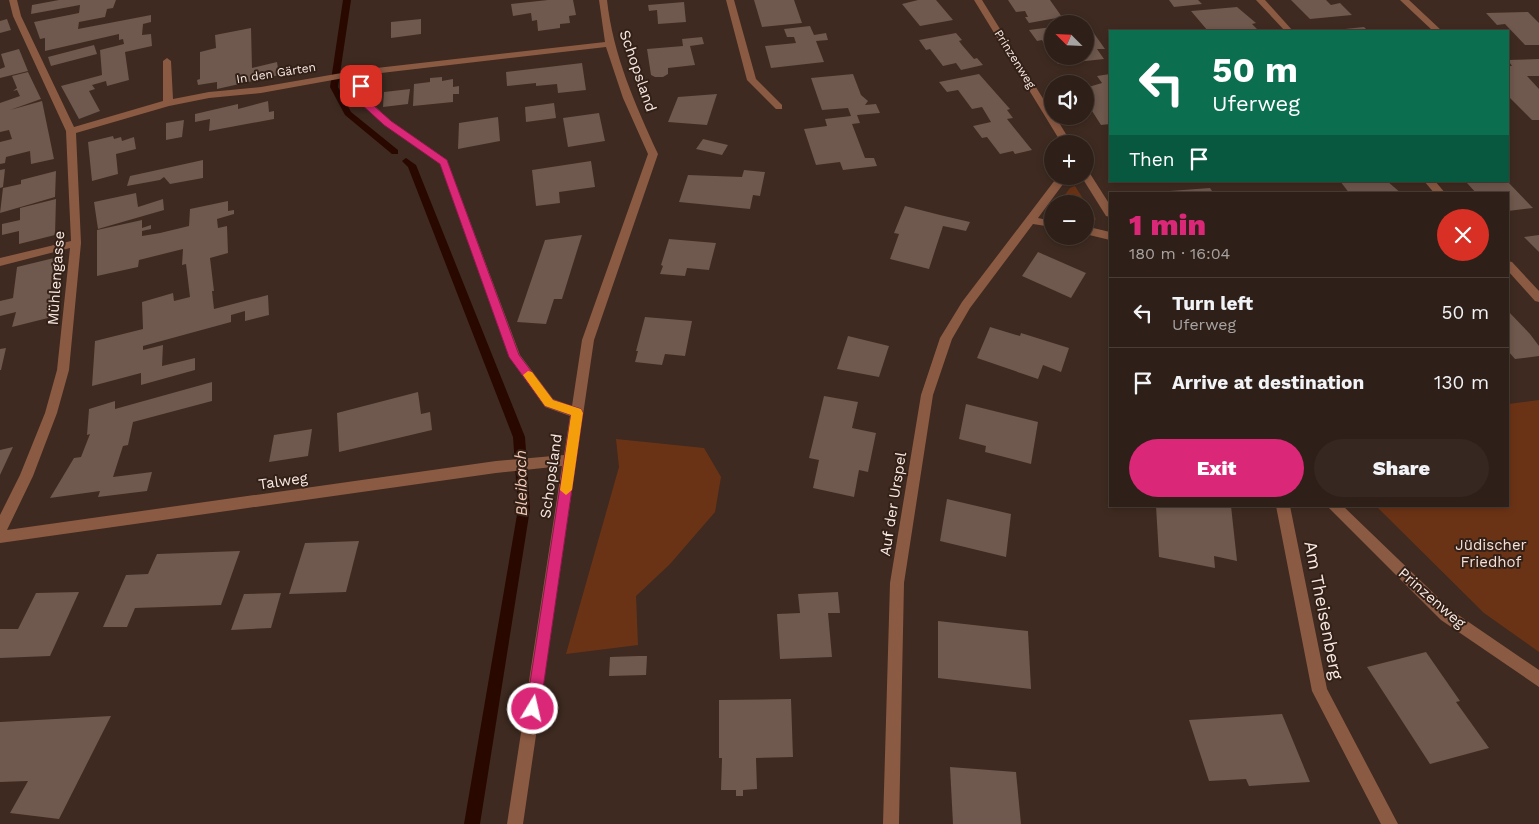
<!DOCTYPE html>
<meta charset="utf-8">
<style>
:root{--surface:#2e2018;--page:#362821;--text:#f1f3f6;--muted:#a7a3a2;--line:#493e37;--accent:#db2777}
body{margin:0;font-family:"Work Sans",sans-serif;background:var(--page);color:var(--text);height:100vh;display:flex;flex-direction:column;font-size:19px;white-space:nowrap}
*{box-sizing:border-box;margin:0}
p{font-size:16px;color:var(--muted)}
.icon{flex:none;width:28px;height:28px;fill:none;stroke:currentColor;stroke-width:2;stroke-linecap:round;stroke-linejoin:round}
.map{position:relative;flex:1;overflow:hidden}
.drawer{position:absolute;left:1109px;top:192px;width:400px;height:315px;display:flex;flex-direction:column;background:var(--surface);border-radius:0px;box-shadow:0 2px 8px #0003,0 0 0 1px var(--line)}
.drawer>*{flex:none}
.hud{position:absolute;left:1109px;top:30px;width:400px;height:152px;border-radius:0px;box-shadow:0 2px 8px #0003,0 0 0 1px var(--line);background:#0b6e4f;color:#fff;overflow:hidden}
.needle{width:32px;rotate:294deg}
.fabs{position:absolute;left:1044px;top:15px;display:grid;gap:10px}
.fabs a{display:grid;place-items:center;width:50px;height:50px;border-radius:50%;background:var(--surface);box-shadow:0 2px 8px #0003,0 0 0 1px var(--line);font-size:25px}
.pin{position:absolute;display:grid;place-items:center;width:42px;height:42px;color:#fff;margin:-21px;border-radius:10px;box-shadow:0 2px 8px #0006}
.me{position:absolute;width:55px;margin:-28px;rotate:9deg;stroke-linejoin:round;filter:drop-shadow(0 0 4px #0008)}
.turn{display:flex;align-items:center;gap:18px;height:105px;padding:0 20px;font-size:22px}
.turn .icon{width:65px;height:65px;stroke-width:2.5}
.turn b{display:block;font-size:35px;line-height:42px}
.then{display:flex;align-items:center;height:48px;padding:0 20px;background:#0003;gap:10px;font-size:19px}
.round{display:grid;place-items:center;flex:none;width:52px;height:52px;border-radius:26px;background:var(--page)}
.head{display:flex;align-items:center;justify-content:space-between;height:85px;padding:0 20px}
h1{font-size:30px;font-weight:800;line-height:38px;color:var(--accent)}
.cta{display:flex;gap:10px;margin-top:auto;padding:10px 20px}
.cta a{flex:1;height:58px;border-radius:30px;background:var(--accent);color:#fff;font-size:20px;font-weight:800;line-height:58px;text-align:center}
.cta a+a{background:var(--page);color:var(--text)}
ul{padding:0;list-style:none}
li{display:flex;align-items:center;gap:15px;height:70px;padding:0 20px;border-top:1px solid var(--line)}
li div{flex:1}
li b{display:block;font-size:19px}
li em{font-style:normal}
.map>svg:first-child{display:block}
</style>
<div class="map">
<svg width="1539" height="824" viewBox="0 0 1539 824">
<rect width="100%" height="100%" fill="#3e2a20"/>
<!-- green -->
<g fill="#6b3316">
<path d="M1075,186l21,33 -2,2 -9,-1v-16h-27l12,-16z"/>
<path d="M1539,400v252l-55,-39 -108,-107h132v-102z"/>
<path d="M616,439l88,9 17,29 -6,35 -45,52 -34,32 2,49 -72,9 53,-187z"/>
</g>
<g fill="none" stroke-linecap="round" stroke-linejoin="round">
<!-- stream -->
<g fill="#290800" fill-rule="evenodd">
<path d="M343,0h8l-13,87 13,25 47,38v4h-6l-47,-39 -15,-28z"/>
<path d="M406,158l10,7 109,272 5,72 -50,315h-16l54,-315 -5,-72 -105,-270 -6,-6z"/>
</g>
</g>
<!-- building -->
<g fill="#6f584d">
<path d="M59,0h57l-3,8 -6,1 -2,8 -26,5 -1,7 73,-14v7l-8,2 -1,11 9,-1 1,12 -27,6 4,28 -22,6 -1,-5 -14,4 3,4 -6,2 11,20 -21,8 -18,-33 41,-11 -2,-25 24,-6 -1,-5 -4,1v-6l-74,17v-13l-5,1 -6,-17 45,-9 1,-8 -49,9 1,-9z"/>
<path d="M548,0h25l3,15 -7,1 1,7 -10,1v4l-22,3 -1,-11 -5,1 -1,-8 -18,3 -2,-12z"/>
<path d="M754,0h40l8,23 -40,4z"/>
<path d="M936,0l17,20 -33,6 -18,-22 16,-4z"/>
<path d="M1008,0h42l12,17 -33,6 -4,-6h3l-3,-6 -9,1z"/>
<path d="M1169,0h29l4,4 -28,3z"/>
<path d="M1291,0h35l5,5 9,-2 12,12 -42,4z"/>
<path d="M684,2l2,20 -28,2 -1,-14 -8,1 -1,-6z"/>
<path d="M1237,7l19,16 -4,1 7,7h-51l-17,-20z"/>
<path d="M1528,12l11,11v22h-14l-20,-21 -8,1 -11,-12z"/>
<path d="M7,19l4,11 -11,3v-12z"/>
<path d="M421,19v15l-30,4v-16z"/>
<path d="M810,26l4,9 12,-2 2,7 -12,1 8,21 -53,6 -6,-22 31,-3 -2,-6h-7l-3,-8z"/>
<path d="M1052,27v29l-10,-16 -5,1 -8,-11z"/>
<path d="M1364,27l4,4h-33v-1z"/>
<path d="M251,28l1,40 25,-6 2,13 -62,14v-7l-19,3 -1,-5 3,-1v-27l16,-4 -1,-13z"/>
<path d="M1093,32l12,17h-8l7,10 -46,5 -5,-8h32v-23z"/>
<path d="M956,33l6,7 -3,1 3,4 12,14 3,-1 6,7 -22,5 -5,-7 -13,3 -13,-17 -4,1 -7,-10z"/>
<path d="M702,37l2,7 -14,2 5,19 -27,3v6l-5,3h-8l-4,-2 -4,-26 36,-3 -1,-7z"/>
<path d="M94,45l3,9 -46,12 -3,-9z"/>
<path d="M19,49l9,22 -28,7v-9l5,-2 -4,-13z"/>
<path d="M1539,59v17h-12l12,13v31h-7l-24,-24v-30h4l-4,-6z"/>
<path d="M582,63l4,27 -28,3 -1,-9 -21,2v-3l-29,3 -1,-14z"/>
<path d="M28,72l13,27 -31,11 32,-9 12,58 -23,5 -1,-13 -24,6 -1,6 -5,1v-22l12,-3 -3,-9 -9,2v-29l20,-7 -3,-6 -4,1 4,-3 -5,-12z"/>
<path d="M853,74l8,21 7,6 -3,4 11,-1 4,9 -23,2 3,8 -8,1 13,34h9l3,8 -34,4 -3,-8 -24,3 -12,-36 23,-3 -2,-7 26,-3 -3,-8 -26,2 -11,-32z"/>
<path d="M979,74l31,35 -3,1 6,8 -6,1 25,31 -17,4 -2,-3 -13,3 -13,-17 -5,1 -9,-12 18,-4 -9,-15 -10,2 -14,-19 -11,2 -8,-10z"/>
<path d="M1110,74v50l-9,1 -16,-25v-12l17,-5 -5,-7z"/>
<path d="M442,77v4l11,-2v8l6,-1v8h-6v8l-40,4 1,-22 16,-2v-4z"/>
<path d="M410,89l-2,15 -25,3 1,-15z"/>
<path d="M717,94l-10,31 -39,-3 10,-25z"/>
<path d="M268,101l1,11 5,-1v8l-65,12 1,-12 -15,3v-8l43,-10v5z"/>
<path d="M554,103l2,15 -30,4 -1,-15z"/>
<path d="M599,113l6,28 -37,6 -5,-29z"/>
<path d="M498,117l2,24 -42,8 1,-26z"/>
<path d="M184,120l-2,17 -16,3v-17z"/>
<path d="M113,136l1,3 7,-2 1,4 12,-4 2,12 -20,5 2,20 -26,7 -4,-39z"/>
<path d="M703,139l25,6 -6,10 -26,-6z"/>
<path d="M203,160v18l-33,6 -6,-7 -4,3 -33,6 3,-10z"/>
<path d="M591,161l4,26 -36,5 1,11 -24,3 -4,-36z"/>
<path d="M5,169l-2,18 -3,1v-18z"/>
<path d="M744,170l21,2 -5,24 -7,-1 -3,14 -71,-7 9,-27 54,2z"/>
<path d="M56,171l-1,26 -55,16 3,-25 18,-4v-4z"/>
<path d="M1340,181h47l15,13h-52z"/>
<path d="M1475,181h32l26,27 -25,3v-17h-31l-10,-11z"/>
<path d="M1210,188l4,6h-42l-2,-3z"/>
<path d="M136,193l2,14 25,-8 1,11 -66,19 -4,-27z"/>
<path d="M56,199l-1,36 -36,9v-13l-17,4v-11l18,-4v-12z"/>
<path d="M228,201v10l6,-1v4l-17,5 1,9 9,-2 1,27 -18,5 4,33h-2l2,18 54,-14 1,20 -24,6v-10l-14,4v7l-88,24v4l20,-5 -1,21 33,-8v12l-54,15v-12l-49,13 3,-45 48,-12 -1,-27 31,-9 1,8 16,-4 -4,-33 -4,1 1,-16 -44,11 -1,7 -41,9v-46l45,-10v8l9,-3v4l-9,2v5l18,-3 29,-7 1,-17z"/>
<path d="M905,206l35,9 30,7 -4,9 -23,-5 -14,43 -39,-10 9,-25 -5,-1z"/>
<path d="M582,235l-20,64h-8l-8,25 -29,-2 28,-82z"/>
<path d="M1539,235v17l-15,-15z"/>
<path d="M669,239l47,4 -7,27 -22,-2 -2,8 -25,-2 3,-8 -2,-1z"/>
<path d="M1038,252l48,21 -15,25 -49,-22z"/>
<path d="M54,258l-6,60 -36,9 4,-15 -16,4v-15l13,-3 4,-31z"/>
<path d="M1508,311l22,23 9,12v10l-24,3 -7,-8z"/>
<path d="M645,317l47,4 -7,35 -20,-2 -3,11 -27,-3 3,-11h-2z"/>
<path d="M990,327l30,9 1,-3 48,15 -8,24 -18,-7 -5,14 -61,-21z"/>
<path d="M848,336l41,10 -10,31 -42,-8z"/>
<path d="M6,348l-5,22h-1v-21z"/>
<path d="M212,382v19l-79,21 -5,23 -5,1 -10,31 39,-5 -5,19 -49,6 2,-6 -50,7 24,-40 7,-1 9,-23 -3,1 2,-26 26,-8v8z"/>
<path d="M418,392l3,22 9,-2 2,18 -93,22 -2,-39z"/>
<path d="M824,396l34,6 -6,26 24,5 -8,39 -9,-2 -5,27 -41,-9 6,-28 -10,-2z"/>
<path d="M966,404l72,18 -7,42 -46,-12 1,-6 -27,-7z"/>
<path d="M312,429l-4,27 -39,6 5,-27z"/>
<path d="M13,447l-13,28v-25z"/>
<path d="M947,499l64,15 -5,43 -66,-16z"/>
<path d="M1156,506h75l6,55 -23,-5 1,12 -56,-11z"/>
<path d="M359,541l-13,51 -57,2 16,-51z"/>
<path d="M240,551l-19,54 -86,3 -8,19h-24l23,-52 22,-1 9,-20z"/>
<path d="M79,592l-29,64 -50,2v-29h18l18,-36z"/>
<path d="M838,592l2,21h-12l4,44 -52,2 -3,-45 23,-1 -2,-19z"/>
<path d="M281,593l-10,35 -40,2 13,-36z"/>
<path d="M938,621l90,10 3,58 -93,-11z"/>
<path d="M1426,652l34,49 -4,1 33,46 -59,16 -63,-97z"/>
<path d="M638,656h9l-1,19 -37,1 1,-19z"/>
<path d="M791,699l2,58 -37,1 1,31 -14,1v6h-7v-6h-15l1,-32h-3v-58z"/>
<path d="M1282,714l28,68 -61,4 -3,-7 -37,2 -20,-61z"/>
<path d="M111,716l-52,103 -49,-6 18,-32 -28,1v-60z"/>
<path d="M950,767l66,5 5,52h-68z"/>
</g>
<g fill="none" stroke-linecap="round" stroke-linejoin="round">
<!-- minor -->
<g fill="#8b5a43" fill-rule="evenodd">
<path d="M9,0h8l4,16 53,111 89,-26v-40l4,-3 4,3 2,38 36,-7 52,-5 98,-17 246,-28 -6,-42h8c6,55 28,104 51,154l-64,186 -71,484h-16l55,-358 -66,7 -496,70v-28l20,-40 25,-62 12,-43 13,-122 -70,18v-8l71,-17 -5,-110 -53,-115zM606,47l17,51 25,56 -66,186 -10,66 -19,-7 -33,-44 -73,-195 -56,-39 -24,-22 -3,-24zM355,76l4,26 26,23 55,39 69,193 36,50 25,9 -6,39 -68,6 -489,69 26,-54 24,-63 12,-43 12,-127 -5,-110 93,-27 40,-8 52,-5z"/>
<path d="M726,0h8l22,79 26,26v4h-6l-29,-29z"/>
<path d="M974,0h8l70,113v3h3l17,28h-10z"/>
<path d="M1256,0h9l28,31h-8z"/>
<path d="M1400,0h9l33,31h-9z"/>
<path d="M1085,171l4,1 21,33v12l-4,-1 -25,-40h4z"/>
<path d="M1058,176h11l-31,42 14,3v6l-19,-3 -63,84 -18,31 -19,56 -29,188 -5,241h-16l7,-241 31,-188 19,-57 22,-36z"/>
<path d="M1424,181h11l11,13h-11z"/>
<path d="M1085,226l25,6v8l-25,-6z"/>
<path d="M1508,261l4,1 27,29v11l-4,-1 -27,-30z"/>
<path d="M1276,506h14l37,183 71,135h-17l-69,-133z"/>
<path d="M1327,506h16l108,104 88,60v17l-98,-67z"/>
</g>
</g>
<!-- route -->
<path fill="#db2777" stroke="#8e194d" d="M361,84l4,2 1,13 25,22 56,39 72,195 34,45 28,9 2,4 -43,296 -2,5 -5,2 -5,-2 -2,-5 45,-294 -26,-9 -36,-49 -69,-193 -56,-39 -25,-23 -2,-16z"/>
<!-- slow -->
<path fill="#f59e0b" d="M528,371l4,1 21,28 28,9 2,4 -11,77 -6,5 -6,-5 11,-75 -26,-9 -22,-31z"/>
<g text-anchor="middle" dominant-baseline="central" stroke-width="4" stroke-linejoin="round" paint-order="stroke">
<!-- far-street labels -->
<g font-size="12" fill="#f7e9e3" stroke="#332017">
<text transform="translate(1015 59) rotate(58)">Prinzenweg</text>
<text transform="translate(276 73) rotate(-9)">In den Gärten</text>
</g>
<!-- street labels -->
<g font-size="15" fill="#f7e9e3" stroke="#332017">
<text transform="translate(638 71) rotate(71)">Schopsland</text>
<text transform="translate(56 278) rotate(-86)">Mühlengasse</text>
<text transform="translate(551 476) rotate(-82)">Schopsland</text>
<text transform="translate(283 481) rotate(-8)">Talweg</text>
<text transform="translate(893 504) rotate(-81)">Auf der Urspel</text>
<text transform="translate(1432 598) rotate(41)">Prinzenweg</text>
</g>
<!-- park labels -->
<g font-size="15" fill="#f4dfd6" stroke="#332017">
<text x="1491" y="545">Jüdischer<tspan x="1491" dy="17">Friedhof</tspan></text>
</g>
<!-- water labels -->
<g font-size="16" font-style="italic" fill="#f2c9b6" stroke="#332017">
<text transform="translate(521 483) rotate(-91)">Bleibach</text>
</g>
<!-- near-street labels -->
<g font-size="18" fill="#f7e9e3" stroke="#332017">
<text transform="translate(1324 610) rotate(79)">Am Theisenberg</text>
</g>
</g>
</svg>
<div class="fabs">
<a><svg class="needle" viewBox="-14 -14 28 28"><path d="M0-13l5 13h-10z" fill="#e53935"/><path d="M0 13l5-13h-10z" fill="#a7a3a2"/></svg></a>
<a><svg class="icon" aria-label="sound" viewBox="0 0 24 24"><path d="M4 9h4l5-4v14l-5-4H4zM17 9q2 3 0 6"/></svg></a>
<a>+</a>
<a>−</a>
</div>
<div class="pin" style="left:361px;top:86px;background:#d93025"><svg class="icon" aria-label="arrive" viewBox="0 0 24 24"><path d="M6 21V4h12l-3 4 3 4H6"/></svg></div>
<svg class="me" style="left:533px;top:709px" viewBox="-20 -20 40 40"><circle r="17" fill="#db2777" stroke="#fff" stroke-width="3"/><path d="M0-11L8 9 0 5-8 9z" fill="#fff"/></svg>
<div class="hud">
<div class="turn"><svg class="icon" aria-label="left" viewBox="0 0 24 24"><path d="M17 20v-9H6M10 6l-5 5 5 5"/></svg><div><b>50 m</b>Uferweg</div></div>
<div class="then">Then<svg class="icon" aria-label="arrive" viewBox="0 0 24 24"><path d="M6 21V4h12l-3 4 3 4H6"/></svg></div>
</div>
<section class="drawer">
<div class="head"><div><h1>1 min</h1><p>180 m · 16:04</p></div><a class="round" style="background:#d93025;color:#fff"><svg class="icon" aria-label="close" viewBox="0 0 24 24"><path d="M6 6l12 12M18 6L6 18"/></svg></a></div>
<ul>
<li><svg class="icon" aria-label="left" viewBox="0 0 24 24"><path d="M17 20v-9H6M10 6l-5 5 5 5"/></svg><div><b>Turn left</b><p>Uferweg</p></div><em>50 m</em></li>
<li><svg class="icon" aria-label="arrive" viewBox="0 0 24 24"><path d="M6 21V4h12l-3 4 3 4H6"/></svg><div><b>Arrive at destination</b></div><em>130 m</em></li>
</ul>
<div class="cta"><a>Exit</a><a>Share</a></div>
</section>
</div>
